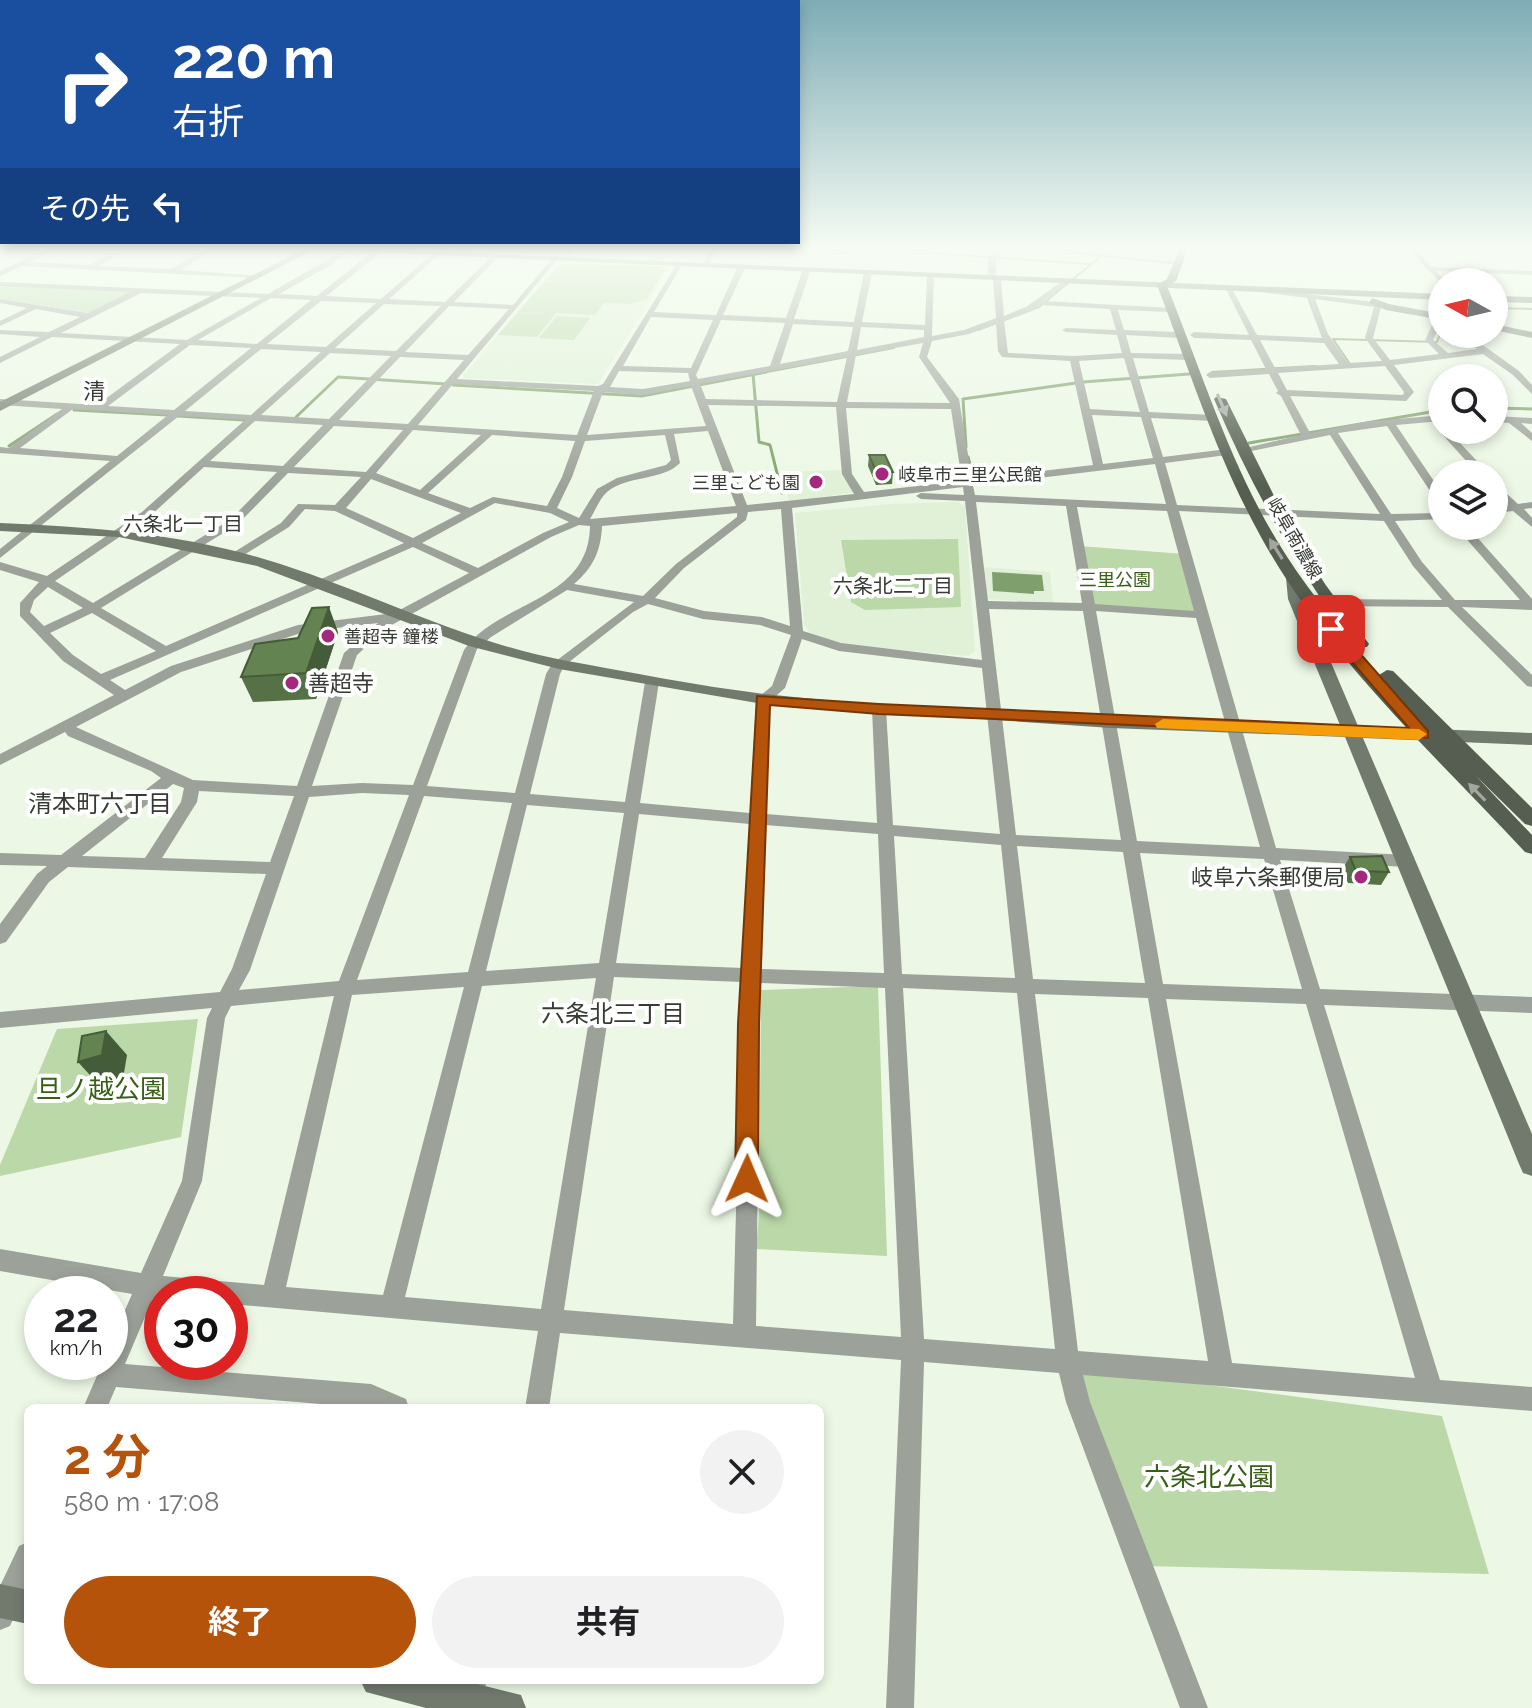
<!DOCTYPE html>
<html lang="ja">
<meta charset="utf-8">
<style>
:root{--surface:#fff;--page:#f2f2f2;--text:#202124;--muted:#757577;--accent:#b45309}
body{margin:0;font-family:Raleway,"Noto Sans JP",sans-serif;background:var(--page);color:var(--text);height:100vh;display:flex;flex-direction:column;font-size:30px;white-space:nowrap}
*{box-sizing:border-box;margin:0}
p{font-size:26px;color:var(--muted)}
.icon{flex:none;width:44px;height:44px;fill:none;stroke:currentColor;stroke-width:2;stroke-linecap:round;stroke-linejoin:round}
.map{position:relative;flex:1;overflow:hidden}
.sheet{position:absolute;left:24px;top:1404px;width:800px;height:280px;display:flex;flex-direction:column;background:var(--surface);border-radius:12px;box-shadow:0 4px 12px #0003}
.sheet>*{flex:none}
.top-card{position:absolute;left:0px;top:0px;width:800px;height:244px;box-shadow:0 4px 12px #0003;background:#1a4fa0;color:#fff;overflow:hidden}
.needle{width:52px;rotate:278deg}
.buttons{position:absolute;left:1428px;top:268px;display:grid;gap:16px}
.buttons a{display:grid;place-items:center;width:80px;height:80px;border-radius:50%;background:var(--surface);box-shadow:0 4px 12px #0003;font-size:40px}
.speed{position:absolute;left:24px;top:1276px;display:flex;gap:16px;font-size:40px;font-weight:700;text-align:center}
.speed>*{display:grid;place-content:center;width:104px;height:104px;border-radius:50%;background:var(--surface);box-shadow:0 4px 12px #0003;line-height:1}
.speed small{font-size:20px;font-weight:400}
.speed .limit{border:12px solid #d22;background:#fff;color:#111}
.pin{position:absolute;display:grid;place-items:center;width:68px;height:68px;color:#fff;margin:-34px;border-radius:16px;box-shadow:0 4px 12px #0006}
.me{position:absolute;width:88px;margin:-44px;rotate:1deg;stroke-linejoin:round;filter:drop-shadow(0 0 6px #0008)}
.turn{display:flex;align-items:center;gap:28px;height:168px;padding:0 40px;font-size:36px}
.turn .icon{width:104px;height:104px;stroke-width:2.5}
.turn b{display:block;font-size:56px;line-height:68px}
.then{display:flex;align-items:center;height:76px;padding:0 40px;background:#0003;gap:16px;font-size:30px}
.round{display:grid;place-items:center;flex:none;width:84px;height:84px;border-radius:42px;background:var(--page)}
.headline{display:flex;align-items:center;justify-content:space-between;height:136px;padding:0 40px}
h1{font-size:48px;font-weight:700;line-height:60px;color:var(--accent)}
.cta{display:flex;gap:16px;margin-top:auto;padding:16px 40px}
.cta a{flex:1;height:92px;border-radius:48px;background:var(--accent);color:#fff;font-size:32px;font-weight:700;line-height:92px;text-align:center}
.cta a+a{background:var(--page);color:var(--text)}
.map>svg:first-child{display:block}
</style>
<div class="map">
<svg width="1532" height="1708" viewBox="0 0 1532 1708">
<rect width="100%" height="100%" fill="#ecf8e5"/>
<!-- built -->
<g fill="#e0f1d7">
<path d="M560,261l111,5 -73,118 -133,-6 -2,-2z"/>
<path d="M843,470l12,22 -65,10 -11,-30z"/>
<path d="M958,502l7,4 10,145 -7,5 -125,-11 -32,-11 -7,-10 -9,-111 96,-9z"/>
<path d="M983,567l67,5 3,31 -66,-4z"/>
</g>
<!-- green -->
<g fill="#bad8a8">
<path d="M560,264l99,2 7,4 -20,29 -15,5 -27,-1 -9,12 -39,-2 -19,24 -39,-2z"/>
<path d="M4,285l133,4 -47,24 -90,-14v-12z"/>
<path d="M557,316l33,2 -16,22 -35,-2z"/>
<path d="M958,539l3,68 -96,3 -14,-8 -10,-62z"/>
<path d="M1079,546l105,8 17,61 -111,-8z"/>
<path d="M878,986l9,270 -131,-7 3,-35 2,-224z"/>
<path d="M198,1019l-17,118 -181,39v-11l57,-136z"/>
<path d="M1073,1367l369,49 47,158 -347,-8z"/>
</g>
<!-- water -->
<path fill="#7fa06c" d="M992,572l50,3 2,16h-10v3l-41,-3z"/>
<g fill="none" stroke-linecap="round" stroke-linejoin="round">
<!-- stream-far1 -->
<g stroke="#7fa06c" stroke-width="2">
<path d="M859,248l230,16"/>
<path d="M1494,308l38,1"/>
<path d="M978,330l61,-23 72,-59"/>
<path d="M1345,364h5l-17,-25 104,3 5,-13"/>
<path d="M1212,372l103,-6"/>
<path d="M756,374l138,-26"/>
<path d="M1185,374h4"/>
</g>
<!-- stream -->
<g stroke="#7fa06c" stroke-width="3">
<path d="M753,374l6,68 11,3 12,48"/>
<path d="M453,385l189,11 124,-24"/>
<path d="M1494,408l38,1"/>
<path d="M74,410l93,5"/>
<path d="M178,416l66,4"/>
<path d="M296,417l42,-40 108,7"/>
<path d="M1249,443l193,-33"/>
<path d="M9,446l48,-32"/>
<path d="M966,447l-3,-48 120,-17 106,-8"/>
<path d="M968,457l6,22"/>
</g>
<!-- street -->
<g fill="#9ca199" fill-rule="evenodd">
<path d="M0,248h5l-5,2z"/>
<path d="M49,248h9l-28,14 59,3 32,-17h8l-30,18 72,3 37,-21h7l-34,22 79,6 -4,2 -234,-12 -22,10v-5z"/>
<path d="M344,248h8l-21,17 -52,29 38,2 60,-48h6v3l-57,45 55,3 56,-49 3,4 -51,45 56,3 51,-50 3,4 -45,46 59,3 42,-50h6l-104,124 141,7 5,-2 76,-123 4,2 -29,49 62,3 22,-49 4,-2 4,2 -23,49 63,3 17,-49 4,-2 4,2 -17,50 60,3 10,-50 4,-2 4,2 -10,50 63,3 2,-50 7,-2 -2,63 32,-6 32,-12 -3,-40 4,-2 4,2 3,38 22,-9 39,-28 3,4 -24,18 129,7 -3,4 -52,-2 6,20 55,2 4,3 -4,3 -53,-3 5,18 57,1 4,3 -4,3 -55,-2 16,54 64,3 5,3 -5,3 -62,-3 12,39 64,-8 5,3 -5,3 -62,8 12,42 203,9 -50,-79 -88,18 -5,-3 64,-15 -20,-39 -5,-3 2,-2 -9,-17 -59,4 -4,-3 4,-3 56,-3 -15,-29 -57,-2 -4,-3 4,-3 55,3 -25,-50 7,2 26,48 65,3 -15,-40 -54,-7 -3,-4 132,16 -9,35 17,22 49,-6 -14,-14 12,-25h5v6l-9,19 15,13 29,-4 -6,-5 6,-10h8l-5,9 39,28 13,14v9l-19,-19 -30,-21 -89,11 20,27 -8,9 -116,-5 20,37 54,-11 78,-7v6l-46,4 46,68v11l-4,-1 -51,-77 -49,7 53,81 51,-1v6l-47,2 27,41 33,38h65l-65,-74h12l65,73v11l-70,-3 70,68v12l-5,-1 -79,-79 -122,-1v-6l4,-1 112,1 -29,-34 -29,-45 -205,-10 97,337 130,7 8,6 -8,6 -126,-7 40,129 212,8v16l-208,-8 116,375 92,7v24l-449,-36 7,27 118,306h-28l-114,-306 -7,-29 -135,-11 -10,346h-28l15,-348 -341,-27 -11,75h-24l13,-77 -308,-27v-10h-68v4h-9l-28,66 246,20 35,15 3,9h-39l-254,-21 -9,21h-24l20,-46h7v-17l22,-51 -132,-23v-22l141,24 41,-92 25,-163 5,-10 -212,20v-16l220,-20 12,-23 34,-95 -198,-7 -19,15 -43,60 -6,2v-20l37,-50 10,-8 -47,-1v-12l61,2 100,-77 -10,-7 -83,-35 -3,-4 -65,33v-11l114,-59 -51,-34 -43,-45v-13l19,-21 -39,-12v-8l47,14 95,-64 103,-92 -66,-4 -179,142v-9l110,-88 -110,-8v-6l9,1 53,-39 -62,-4v-6l97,6 83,-61 -128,-7 -52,26v-6l40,-20 -40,-3v-4l49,2 31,-15 -44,-8 -36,17v-5l27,-13 -27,-5v-4l88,14 42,-21 -130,-6v-4l268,12 57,-33zM141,293l120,5 -74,42 -126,-7zM271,298l40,2 -54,44 -59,-4zM1315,299l59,8 -9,31 17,23 -34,2 -20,-29zM321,301l55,2 -50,44 -59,-3zM384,304l57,2 -45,45 -61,-3zM1039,305l71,4 6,21 -50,-2 -4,2 4,2 51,3 5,18 -48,3 -66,-3 -4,-32 28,-10zM449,306l60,3 -41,46 -63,-3zM651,317l62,3 -22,48 -68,-2zM721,320l64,3 -15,43 -72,13 -2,-4zM793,324l60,3 -5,24 -68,13zM996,324l2,27 4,6 68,4 23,104 -121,14 -13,-80 -32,-42 5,-16 37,-7zM861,327l63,3v7l-67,13zM1260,340l64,3 15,21 -64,4zM923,343l-4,14 31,46 -103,-1 9,-47zM190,345l61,3 -77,62 -66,-4zM261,349l60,3 -70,63 -66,-4zM330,353l61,3 -62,63 -68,-4zM400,357l64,3 -56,64 -69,-4zM847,357l-10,45 -131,-3 -6,-15zM1124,358l16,54 -50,-3 -11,-48zM1385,366l19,26 -1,3 -116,-5 -9,-17zM619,371l69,2 2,8 -47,8 -33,-2zM453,384l141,7 -17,44 -159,-10zM691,386l15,40 -119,9 16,-43 40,3zM708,405l128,2 6,67 12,20 -107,11zM846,408l105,1 11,72 -98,11 -12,-18zM73,409l95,6 -51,41 -97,-8zM1092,415l49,2 12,41 -50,6zM255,421l68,4 -40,41 -73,-5zM334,426l69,4 -37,42 -72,-5zM413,430l68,5 -61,55 -44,-17zM708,431l28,75 -146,13c5,-8 10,-21 17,-27 21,-17 55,-11 73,-29l-6,-29zM492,435l83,6 -13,36 -15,29 -54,-9 -23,11 -42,-15zM665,435l6,25 -5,5 -49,13 -20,11 -18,29 -22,-10 15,-31 13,-36zM1155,464l11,40 -191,-9 -2,-9zM204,467l73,5 -47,48 -137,83 -38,-22 95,-65zM288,473l73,4 -26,28 -37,-1 -17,19 -50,31v4h8l50,-31 16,-18 30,2 69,32 -238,103 -65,-38 137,-84zM371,479l90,34 -48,25 -67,-30zM963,487l1,8 -43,-2 -5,3 5,3 44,2 17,159 -141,-17 -38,-12 -11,-123zM976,502l90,4 16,97 -94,-2zM495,503l55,10 19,9 -26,11 -65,35 -56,-25zM1077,507l90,4 27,100 -99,-7zM781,509l9,117 -28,-9 -58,-6 -49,-13 29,-30 62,-48 2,-8zM737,513v4l-61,47 -33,32 -69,-12c19,-16 27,-33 28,-58zM579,525l11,1c-1,76 -91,74 -126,124l-51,135 -51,-2 -50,3 45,-131 31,-28 163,-90zM413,547l56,26 -75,40 -96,12 -127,41 -46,24 -15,-10zM48,587l35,21 -39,18 -14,-14 4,-12zM567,590l67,12 -82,62 -6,10 -31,119 -88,-7 50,-137 14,-12zM648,604l55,15 57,6 31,10 -19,51 -16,13 -6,114 -110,-10 19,-121 -7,-4 -7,4 -20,120 -95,-8 30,-120 4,-8 69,-54zM989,609l94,2 38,229 -105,-5zM1096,611l100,7 64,229 -123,-6zM92,613l64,38 -55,23 -28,-19 -23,-22zM378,623l-34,30 -47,133 -104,-6 -117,-53 105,-55 123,-40zM802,639l37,12 143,17 18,166 -107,-9 -7,-116 -7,-4 -7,4 5,114 -111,-9 4,-113 15,-13zM173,784l11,4 -3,14 -36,56 -63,-2zM199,791l95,5 -24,66 -108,-4 35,-56zM362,793l47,2 -70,186 -100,9 11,-20 59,-173zM424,796l88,7 -44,169 -111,8zM527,805l97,8 -25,150 -113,8zM639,814l111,10 -7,144 -127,-5zM765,825l113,9 6,139 -124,-4zM894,836l107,9 14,133 -113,-4zM1017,846l106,6 22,131 -112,-4zM1140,853l124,6 38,130 -139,-5zM614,977l128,5 -9,342 -169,-14zM596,978l-55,331 -136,-12 77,-311zM760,983l125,5 16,349 -145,-11zM464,987l-81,308 -97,-8 66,-292zM903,988l114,5 38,356 -131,-10zM1035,994l113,4 60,363 -130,-10zM334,996l-70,289 -101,-9 39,-95 23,-163 6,-12zM1166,999l140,5 109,374 -183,-15z"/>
<path d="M447,248h9l-6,3z"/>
<path d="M571,248h7l-8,8 -4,-2z"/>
<path d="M711,248h7l-8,15h-6z"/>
<path d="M793,248h23l38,5 -4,2z"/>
<path d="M995,248h7l-6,12v14l-4,2 -4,-2v-14z"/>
<path d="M1020,248h22l141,15 -4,2z"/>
<path d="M1407,248h7l18,19 100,4v4l-96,-4 10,11 -4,2z"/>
<path d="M1479,248h53v4l-49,-2z"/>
<path d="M1494,416l38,2v6l-11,-1 11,10v8l-23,-18 -15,-1z"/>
<path d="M1442,427v3h6l41,44h-11l-38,-42 -2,-2z"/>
<path d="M1494,482l24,22 14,-2v6l-8,1 8,9v9l-19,-16 -19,2v-6l13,-2 -13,-14z"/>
<path d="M28,1542v43l-18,41 -10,4v-44l19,-40z"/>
<path d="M459,1680h28l-7,28h-28z"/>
</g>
<!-- secondary -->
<g fill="#727a6e" fill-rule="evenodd">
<path d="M307,248h10l-317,163v-9z"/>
<path d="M344,248l1098,46v6l-1094,-49z"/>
<path d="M1494,296l38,1v6l-38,-1z"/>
<path d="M1372,298l17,6 53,10v6l-56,-10 -17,-7z"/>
<path d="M1494,324l38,8v6l-38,-8z"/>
<path d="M0,523c90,4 177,10 264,36 101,30 194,81 298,101 67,12 136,26 203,34 190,21 384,24 575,31l-52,-126 -2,-21 7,-4 5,1 6,24 54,127 174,7v12l-169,-7 169,396v42l-9,-3 -4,-9 -174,-427 -234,-9 -348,-24 -204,-35 -90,-23 -212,-80 -138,-29 -119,-6z"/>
<path d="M0,1584l28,6v34l-28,-6z"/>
<path d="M360,1680h101l60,15 5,13h-100l-60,-16z"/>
</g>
<!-- primary -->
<g fill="#555e50" fill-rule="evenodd">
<path d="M1180,248h8l-12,33 -9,5c34,84 62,175 109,253 26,44 59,83 91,123l12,13 8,-5 6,1 139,137v18l-7,-2 -49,-48 56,59v19l-7,-2c-92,-99 -198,-195 -264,-315 -44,-79 -72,-168 -104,-252l10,-6z"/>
<path d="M1216,397l10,2 63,127 36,58 44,60 -2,3h-12c-57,-77 -103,-159 -141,-248z"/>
</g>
</g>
<!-- wall -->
<g fill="#557145">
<path d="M869,455l24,17 -1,12 -16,1 -8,-19z"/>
<path d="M338,632l-22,67 -63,3 -12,-25z"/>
<path d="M1350,857l39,15 -8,13 -33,-2 -6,-14z"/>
</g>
<!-- shaded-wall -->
<g fill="#455c38">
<path d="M329,607l9,25 -22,67 -10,-26z"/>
<path d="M106,1031l21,24 -4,24 -23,7 -22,-24z"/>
</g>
<!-- building -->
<g fill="#638350" stroke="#455c38" stroke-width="2">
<path d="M869,455h16l8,17 -16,1z"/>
<path d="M329,607l-23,66 -65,4 14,-33 43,-6 14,-30z"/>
<path d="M1382,856l7,16 -33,-1 -6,-14z"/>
<path d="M106,1031l-4,24 -24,7 4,-26z"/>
</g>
<!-- one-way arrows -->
<defs><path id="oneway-solid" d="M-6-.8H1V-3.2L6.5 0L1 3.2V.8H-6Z" transform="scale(2)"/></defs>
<g fill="#a2a69f">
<use href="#oneway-solid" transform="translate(1222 405) rotate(67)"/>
<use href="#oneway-solid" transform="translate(1276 549) rotate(-122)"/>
<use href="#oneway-solid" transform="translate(1477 792) rotate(-134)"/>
</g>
<!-- sky -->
<linearGradient id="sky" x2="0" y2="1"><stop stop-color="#7eacb6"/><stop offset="0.51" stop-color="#f6fcf3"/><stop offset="1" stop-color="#f6fcf3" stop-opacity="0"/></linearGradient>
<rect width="1532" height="487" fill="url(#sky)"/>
<!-- route -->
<path fill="#b45309" stroke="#753606" stroke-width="2" d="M1331,624l5,2 92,105v7l-549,-24 -109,-9 -11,319 -1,155 -3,8 -8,4 -9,-4 -3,-8 3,-155 19,-328 122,8 530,24 -83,-96v-6z"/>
<!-- slow -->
<path fill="#f59e0b" d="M1163,719l256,10 8,5 -8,6 -262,-12 -2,-4z"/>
<!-- markers -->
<g fill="#a4287c" stroke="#fff" stroke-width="3">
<circle cx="882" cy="474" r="8"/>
<circle cx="816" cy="482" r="8"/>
<circle cx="328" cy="636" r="8"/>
<circle cx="292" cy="683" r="8"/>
<circle cx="1361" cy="877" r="8"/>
</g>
<g text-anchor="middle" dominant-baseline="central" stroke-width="8" stroke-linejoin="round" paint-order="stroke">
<!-- far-poi labels -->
<g font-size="18" fill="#363b33" stroke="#fff" text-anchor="start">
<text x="898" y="474">岐阜市三里公民館</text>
<text x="800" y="482" text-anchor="end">三里こども園</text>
<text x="344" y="636">善超寺 鐘楼</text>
</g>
<!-- far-street labels -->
<g font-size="18" fill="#363b33" stroke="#fff">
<text transform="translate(1295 538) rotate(60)">岐阜南濃線</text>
</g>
<!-- far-park labels -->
<g font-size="18" fill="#376015" stroke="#fff">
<text x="1115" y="579">三里公園</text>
</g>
<!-- far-neighbourhood labels -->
<g font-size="20" fill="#363b33" stroke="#fff">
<text x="183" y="524">六条北一丁目</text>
<text x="893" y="586">六条北二丁目</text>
</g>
<!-- far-quarter labels -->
<g font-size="22" fill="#363b33" stroke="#fff">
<text x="94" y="391">清</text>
</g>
<!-- poi labels -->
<g font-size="22" fill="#363b33" stroke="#fff" text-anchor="start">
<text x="308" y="683">善超寺</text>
<text x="1345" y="877" text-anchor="end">岐阜六条郵便局</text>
</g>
<!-- neighbourhood labels -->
<g font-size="24" fill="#363b33" stroke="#fff">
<text x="100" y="803">清本町六丁目</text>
<text x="613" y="1013">六条北三丁目</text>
</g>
<!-- near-park labels -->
<g font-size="26" fill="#376015" stroke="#fff">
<text x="101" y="1089">旦ノ越公園</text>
<text x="1209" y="1477">六条北公園</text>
</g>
</g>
</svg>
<div class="buttons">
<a><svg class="needle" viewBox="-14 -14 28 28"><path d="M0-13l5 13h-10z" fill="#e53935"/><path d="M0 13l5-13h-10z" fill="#757577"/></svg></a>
<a><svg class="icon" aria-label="search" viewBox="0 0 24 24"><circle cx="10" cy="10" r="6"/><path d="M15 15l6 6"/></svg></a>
<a><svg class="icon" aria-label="layers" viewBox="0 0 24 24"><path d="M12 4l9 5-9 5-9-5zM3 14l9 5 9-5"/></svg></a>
</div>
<div class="speed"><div>22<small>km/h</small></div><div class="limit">30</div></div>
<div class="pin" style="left:1331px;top:629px;background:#d93025"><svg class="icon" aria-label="arrive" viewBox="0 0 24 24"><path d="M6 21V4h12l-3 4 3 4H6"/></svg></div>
<svg class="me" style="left:747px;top:1179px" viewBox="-20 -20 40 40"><path d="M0-17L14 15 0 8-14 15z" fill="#b45309" stroke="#fff" stroke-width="4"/></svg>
<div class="top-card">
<div class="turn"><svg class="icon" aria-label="right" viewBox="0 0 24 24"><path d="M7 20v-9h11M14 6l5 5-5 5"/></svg><div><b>220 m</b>右折</div></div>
<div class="then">その先<svg class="icon" aria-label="left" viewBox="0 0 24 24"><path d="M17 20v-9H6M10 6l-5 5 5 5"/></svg></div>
</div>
<section class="sheet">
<div class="headline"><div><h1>2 分</h1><p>580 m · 17:08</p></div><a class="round"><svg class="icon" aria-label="close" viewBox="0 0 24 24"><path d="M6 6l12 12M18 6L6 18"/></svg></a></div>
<div class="cta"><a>終了</a><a>共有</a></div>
</section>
</div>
